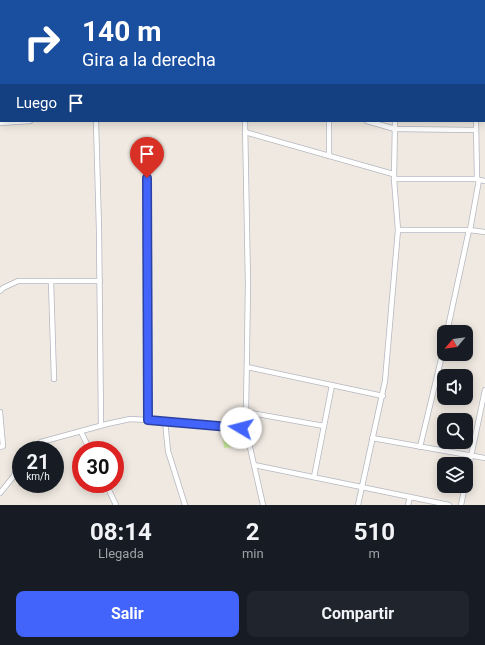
<!DOCTYPE html>
<html lang="es">
<style>
:root{--surface:#171b24;--page:#20242c;--text:#f1f3f6;--muted:#9ea1a6;--accent:#4264fb}
body{margin:0;font-family:Roboto,sans-serif;background:var(--page);color:var(--text);height:100vh;display:flex;flex-direction:column;font-size:15px;white-space:nowrap}
*{box-sizing:border-box;margin:0}
p{font-size:13px;color:var(--muted)}
.icon{flex:none;width:22px;height:22px;fill:none;stroke:currentColor;stroke-width:2;stroke-linecap:round;stroke-linejoin:round}
.map{position:relative;height:505px;overflow:hidden}
.side{display:flex;flex-direction:column;background:var(--surface);flex:1}
.side>*{flex:none}
.top-card{position:absolute;left:0px;top:0px;width:485px;height:122px;box-shadow:0 2px 10px #0003;background:#1a4fa0;color:#fff;overflow:hidden}
.needle{width:26px;rotate:241deg}
.controls{position:absolute;left:437px;top:325px;display:grid;gap:8px}
.controls a{display:grid;place-items:center;width:36px;height:36px;border-radius:8px;background:var(--surface);box-shadow:0 2px 10px #0003;font-size:20px}
.speed{position:absolute;left:12px;top:441px;display:flex;gap:8px;font-size:20px;font-weight:700;text-align:center}
.speed>*{display:grid;place-content:center;width:52px;height:52px;border-radius:50%;background:var(--surface);box-shadow:0 2px 10px #0003;line-height:1}
.speed small{font-size:10px;font-weight:400}
.speed .limit{border:6px solid #d22;background:#fff;color:#111}
.pin{position:absolute;display:grid;place-items:center;width:34px;height:34px;color:#fff;margin:-41px -17px;border-radius:50% 50% 50% 0;rotate:-45deg;box-shadow:0 0 4px #0007}
.pin .icon{rotate:45deg}
.me{position:absolute;width:44px;margin:-22px;rotate:278deg;stroke-linejoin:round;filter:drop-shadow(0 0 3px #0008)}
.turn{display:flex;align-items:center;gap:14px;height:84px;padding:0 16px;font-size:18px}
.turn .icon{width:52px;height:52px;stroke-width:2.5}
.turn b{display:block;font-size:28px;line-height:34px}
.then{display:flex;align-items:center;height:38px;padding:0 16px;background:#0003;gap:8px;font-size:15px}
.eta{display:flex;justify-content:space-evenly;align-items:center;height:68px;text-align:center}
.eta b{font-size:24px;font-weight:700;line-height:28px}
.button{display:flex;gap:8px;margin-top:auto;padding:8px 16px}
.button a{flex:1;height:46px;border-radius:8px;background:var(--accent);color:#fff;font-size:16px;font-weight:700;line-height:46px;text-align:center}
.button a+a{background:var(--page);color:var(--text)}
.map>svg:first-child{display:block}
</style>
<div class="map">
<svg width="485" height="505" viewBox="0 0 485 505">
<rect width="100%" height="100%" fill="#efe9e1"/>
<!-- pitch -->
<path fill="#c9ec9a" d="M241,437l1,9 -18,2 -1,-9z"/>
<g fill="none" stroke-linecap="round" stroke-linejoin="round">
<defs>
<g id="minor">
<path d="M34,0v1"/>
<path d="M91,0l50,1"/>
<path d="M144,0v1"/>
<path d="M195,0v1"/>
<path d="M244,0v1"/>
<path d="M287,0l3,1"/>
<path d="M329,0v1"/>
<path d="M472,0v1"/>
<path d="M393,1v-1"/>
<path d="M96,121l3,109 2,195"/>
<path d="M245,121l3,164 -2,127 1,22 16,71"/>
<path d="M367,121l28,8 81,1"/>
<path d="M476,121l1,58"/>
<path d="M0,123l30,-2"/>
<path d="M245,132l148,42"/>
<path d="M329,156v-35"/>
<path d="M147,177l1,243"/>
<path d="M394,179h81l10,2"/>
<path d="M398,230h71l16,2"/>
<path d="M470,230l9,-50"/>
<path d="M51,281l3,98"/>
<path d="M0,291l3,-3 15,-7h82"/>
<path d="M447,332l22,-102"/>
<path d="M247,367l136,29"/>
<path d="M0,412l3,34 -3,1"/>
<path d="M246,412l78,14"/>
<path d="M165,421l3,30 17,54"/>
<path d="M81,432l9,18"/>
<path d="M372,438l113,20"/>
<path d="M420,447l24,-100"/>
<path d="M30,450l11,-8 66,-18 23,-5 35,2 72,6 4,1 6,6"/>
<path d="M254,465l195,40"/>
<path d="M314,477l18,-92"/>
<path d="M466,480l19,-90"/>
<path d="M106,484l10,21"/>
<path d="M0,493l13,-16 8,-13"/>
<path d="M358,505l27,-124 13,-151 -4,-51 1,-58"/>
<path d="M408,505l2,-8"/>
<path d="M461,505l4,-19"/>
</g>
</defs>
<!-- minor casing -->
<use href="#minor" stroke="#b4b7c1" stroke-width="6"/>
<!-- minor -->
<use href="#minor" stroke="#fff" stroke-width="4.5"/>
</g>
<g fill="none" stroke-linecap="round" stroke-linejoin="round">
<defs>
<path id="route" d="M147,178l1,242 93,8"/>
</defs>
<!-- route casing -->
<use href="#route" stroke="#2b41a3" stroke-width="10"/>
<!-- route -->
<use href="#route" stroke="#4264fb" stroke-width="7"/>
</g>
</svg>
<div class="controls">
<a><svg class="needle" viewBox="-14 -14 28 28"><path d="M0-13l5 13h-10z" fill="#e53935"/><path d="M0 13l5-13h-10z" fill="#9ea1a6"/></svg></a>
<a><svg class="icon" aria-label="sound" viewBox="0 0 24 24"><path d="M4 9h4l5-4v14l-5-4H4zM17 9q2 3 0 6"/></svg></a>
<a><svg class="icon" aria-label="search" viewBox="0 0 24 24"><circle cx="10" cy="10" r="6"/><path d="M15 15l6 6"/></svg></a>
<a><svg class="icon" aria-label="layers" viewBox="0 0 24 24"><path d="M12 4l9 5-9 5-9-5zM3 14l9 5 9-5"/></svg></a>
</div>
<div class="speed"><div>21<small>km/h</small></div><div class="limit">30</div></div>
<div class="pin" style="left:147px;top:178px;background:#d93025"><svg class="icon" aria-label="arrive" viewBox="0 0 24 24"><path d="M6 21V4h12l-3 4 3 4H6"/></svg></div>
<svg class="me" style="left:241px;top:428px" viewBox="-20 -20 40 40"><circle r="19" fill="#fff"/><path d="M0-13L10 11 0 6-10 11z" fill="#4264fb"/></svg>
<div class="top-card">
<div class="turn"><svg class="icon" aria-label="right" viewBox="0 0 24 24"><path d="M7 20v-9h11M14 6l5 5-5 5"/></svg><div><b>140 m</b>Gira a la derecha</div></div>
<div class="then">Luego<svg class="icon" aria-label="arrive" viewBox="0 0 24 24"><path d="M6 21V4h12l-3 4 3 4H6"/></svg></div>
</div>
</div>
<section class="side">
<div class="eta">
<div><b>08:14</b><p>Llegada</p></div>
<div><b>2</b><p>min</p></div>
<div><b>510</b><p>m</p></div>
</div>
<div class="button"><a>Salir</a><a>Compartir</a></div>
</section>
